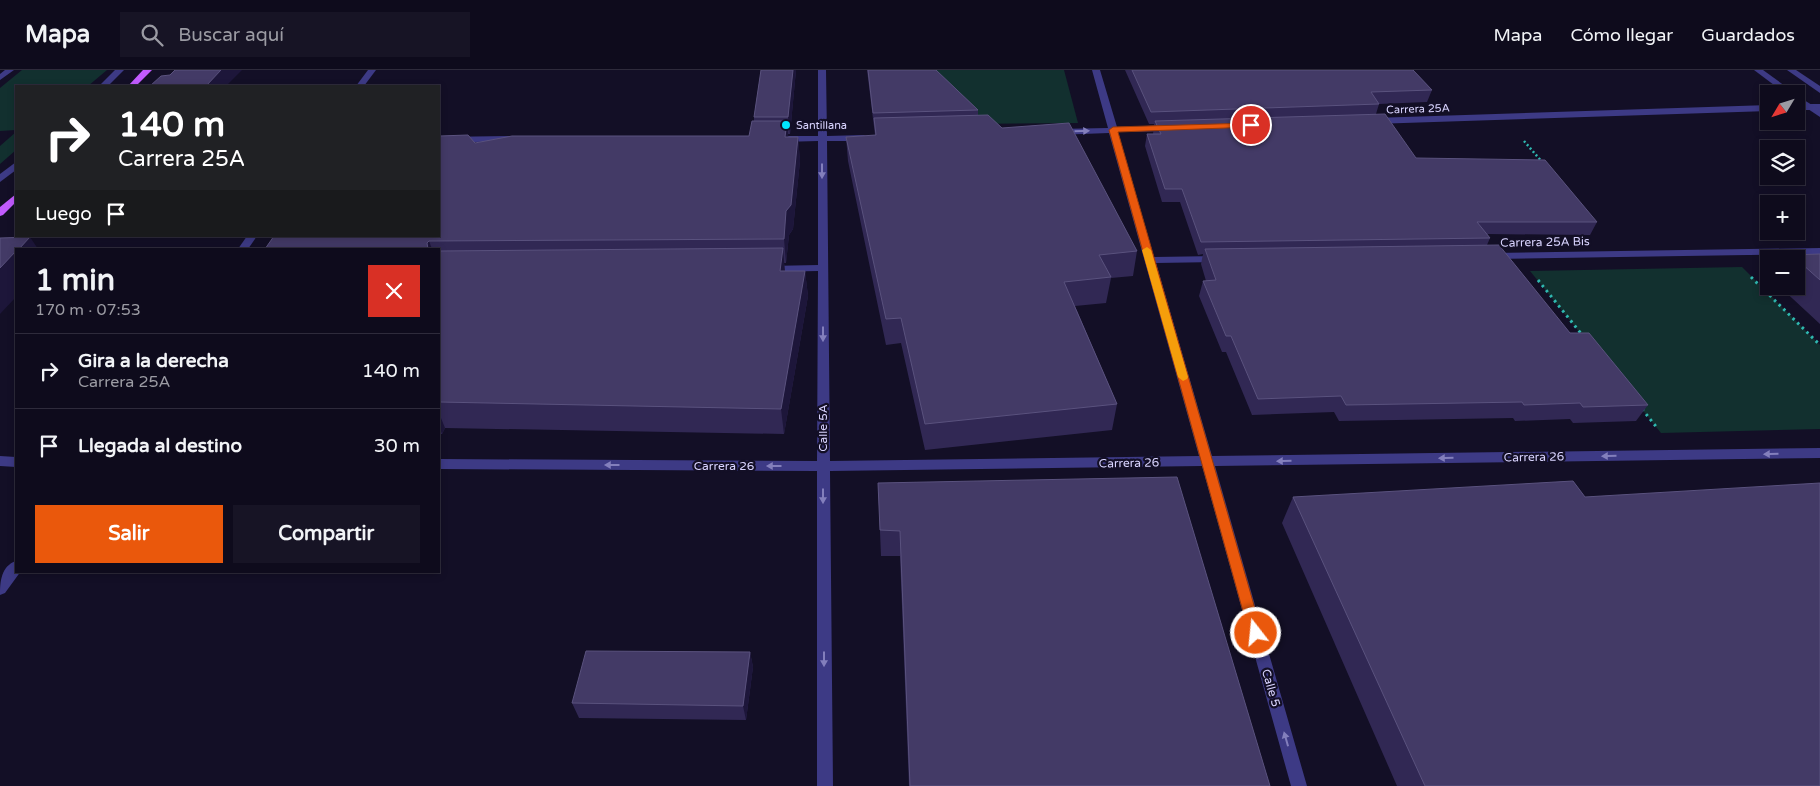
<!DOCTYPE html>
<html lang="es">
<meta charset="utf-8">
<style>
:root{--surface:#0e0b1c;--page:#171425;--text:#f1f3f6;--muted:#9b9ba3;--line:#2e2b3b;--accent:#ea580c}
body{margin:0;font-family:"Varela Round",sans-serif;background:var(--page);color:var(--text);height:100vh;display:flex;flex-direction:column;font-size:19px;white-space:nowrap}
*{box-sizing:border-box;margin:0}
p{font-size:16px;color:var(--muted)}
.icon{flex:none;width:28px;height:28px;fill:none;stroke:currentColor;stroke-width:2;stroke-linecap:round;stroke-linejoin:round}
.map{position:relative;flex:1;overflow:hidden}
.panel{position:absolute;left:15px;top:178px;width:425px;height:325px;display:flex;flex-direction:column;background:var(--surface);border-radius:0px;box-shadow:0 2px 8px #0003,0 0 0 1px var(--line)}
.panel>*{flex:none}
.banner{position:absolute;left:15px;top:15px;width:425px;height:152px;border-radius:0px;box-shadow:0 2px 8px #0003,0 0 0 1px var(--line);background:#202124;color:#fff;overflow:hidden}
.needle{width:32px;rotate:232deg}
.fabs{position:absolute;left:1760px;top:15px;display:grid;gap:10px}
.fabs a{display:grid;place-items:center;width:45px;height:45px;border-radius:0px;background:var(--surface);box-shadow:0 2px 8px #0003,0 0 0 1px var(--line);font-size:25px}
.pin{position:absolute;display:grid;place-items:center;width:42px;height:42px;color:#fff;margin:-21px;border:2px solid #fff;border-radius:50%;box-shadow:0 1px 5px #0007}
.me{position:absolute;width:55px;margin:-28px;rotate:344deg;stroke-linejoin:round;filter:drop-shadow(0 0 4px #0008)}
.turn{display:flex;align-items:center;gap:18px;height:105px;padding:0 20px;font-size:22px}
.turn .icon{width:65px;height:65px;stroke-width:2.5}
.turn b{display:block;font-size:35px;line-height:42px}
.then{display:flex;align-items:center;height:48px;padding:0 20px;background:#0003;gap:10px;font-size:19px}
.round{display:grid;place-items:center;flex:none;width:52px;height:52px;border-radius:0px;background:var(--page)}
.head{display:flex;align-items:center;justify-content:space-between;height:85px;padding:0 20px}
h1{font-size:30px;font-weight:700;line-height:38px}
.button{display:flex;gap:10px;margin-top:auto;padding:10px 20px}
.button a{flex:1;height:58px;border-radius:0px;background:var(--accent);color:#fff;font-size:20px;font-weight:700;line-height:58px;text-align:center}
.button a+a{background:var(--page);color:var(--text)}
ul{padding:0;list-style:none}
li{display:flex;align-items:center;gap:15px;height:75px;padding:0 20px;border-top:1px solid var(--line)}
li div{flex:1}
li b{display:block;font-size:19px}
li em{font-style:normal}
header{display:flex;align-items:center;gap:30px;box-sizing:border-box;height:70px;padding:0 25px;background:var(--surface);border-bottom:1px solid var(--line)}
header strong{font-size:24px}
nav{display:flex;gap:28px;margin-inline-start:auto;font-size:18px}
.search{width:350px;height:45px;background:var(--page);display:flex;align-items:center;gap:12px;box-sizing:border-box;padding:0 18px;border-radius:0px;color:var(--muted);font-size:19px}
.map>svg:first-child{display:block}
</style>
<header>
<strong>Mapa</strong>
<div class="search"><svg class="icon" aria-label="search" viewBox="0 0 24 24"><circle cx="10" cy="10" r="6"/><path d="M15 15l6 6"/></svg>Buscar aquí</div>
<nav><a>Mapa</a><a>Cómo llegar</a><a>Guardados</a></nav>
</header>
<div class="map">
<svg width="1820" height="716" viewBox="0 0 1820 716">
<rect width="100%" height="100%" fill="#130f26"/>
<!-- green -->
<g fill="#12302f">
<path d="M22,0h85l-19,16h-72v44l-16,1v-43z"/>
<path d="M902,0h162l14,53 -121,1z"/>
<path d="M16,62v18l-16,14v-18z"/>
<path d="M1742,197l78,78v84l-159,4 -131,-162z"/>
</g>
<g fill="none" stroke-linecap="round" stroke-linejoin="round">
<!-- path-far1 -->
<path stroke="#2fb8b0" stroke-width="2.5" stroke-dasharray="2 2.5" stroke-linecap="butt" d="M1524,71l19,22"/>
<!-- path -->
<g stroke="#2fb8b0" stroke-width="3" stroke-dasharray="2.5 4" stroke-linecap="butt">
<path d="M1751,207l69,68"/>
<path d="M1538,210l45,56"/>
<path d="M1642,339l16,20"/>
</g>
<!-- service -->
<g fill="#3d3a85" fill-rule="evenodd">
<path d="M5,0h9l-14,10v-6z"/>
<path d="M115,0h9l-16,16h-9z"/>
<path d="M16,92v8l-16,12v-8z"/>
</g>
<!-- minor -->
<g fill="#3d3a85" fill-rule="evenodd">
<path d="M368,0h8l-12,16h-8z"/>
<path d="M818,0h8l1,66 37,-1 4,3 -4,3h-37l3,320 369,-5 -90,-323 -53,2 -4,-3 4,-3 52,-1 -16,-58h8l17,57 54,-2 4,3 -4,3 -53,1 36,125 64,-1 5,3 -5,3 -62,1 56,193 608,-8v10l-605,8 92,320h-16l-89,-320 -372,5 3,315h-16v-315l-378,-2v-10l378,2 1,-190 -49,1 -5,-3 5,-3 49,-1v-124l-37,1 -4,-3 4,-3h37z"/>
<rect x="1796" y="34" width="24" height="6"/>
<path d="M1769,35v6l-396,13 -4,-3 4,-3z"/>
<path d="M509,66l4,3 -1,2 -73,2v-6z"/>
<path d="M247,166h10l-9,13h-10z"/>
<path d="M1820,178v6l-327,5 -5,-3 5,-3z"/>
<path d="M0,386l16,1v10l-16,-1z"/>
<path d="M16,491v10h5l-16,22 -5,2c0,-13 1,-29 16,-34z"/>
</g>
<!-- tertiary -->
<g fill="#3d3a85" fill-rule="evenodd">
<path d="M1754,0h9l33,24h-10z"/>
<path d="M1787,0h9l24,16v7z"/>
<path d="M1796,25l24,15v7l-24,-16z"/>
</g>
<!-- primary -->
<g fill="#c25bff" fill-rule="evenodd">
<path d="M143,0h9l-16,16h-8z"/>
<path d="M16,124v8l-13,13 -3,1v-9z"/>
</g>
</g>
<!-- wall -->
<g fill="#312854">
<path d="M761,0h35l-6,64h-2v3h10l2,24 -7,68 -4,6 -3,28h-2l1,8h20l3,25 -24,138 -339,-6 -3,6h-3v-185h-174l210,-106 274,-7 5,-15v-4z"/>
<path d="M867,0h69l42,40v5l159,136 -4,25 -22,2 -5,25 -31,3 42,98 -5,26 -187,20 -24,-107 -15,2 -38,-184 -2,-24 29,-2z"/>
<path d="M1125,0h288l19,20 -5,12 -48,2 -3,10 40,44 181,64 -7,13 -103,-1 3,4 -3,7 83,88 78,72 -12,16 -63,2 -3,-4 -55,2 -2,-3 -174,3 -5,-9 -82,3 -26,-63h-4l-23,-56 4,-15h3l-5,-17 2,-10 -5,1 -18,-53h-18l-17,-56 2,-12h6l1,-10h-5z"/>
<path d="M1820,184v70l-41,-38h17v-27h-7l3,-4z"/>
<path d="M878,413l392,303h-361l-9,-230h-19z"/>
<path d="M1293,427h292l235,289h-423l-115,-263z"/>
<path d="M750,582l3,15 -7,53 -167,-2 -7,-15z"/>
</g>
<!-- shaded-wall -->
<g fill="#1d163a">
<path d="M221,0h21l-16,16h-20z"/>
<path d="M793,0h3l-6,64 -2,-17z"/>
<path d="M787,51l2,23 -4,-7z"/>
<path d="M798,67l2,24 -7,68 -4,6 -3,28 -2,-24 2,-28z"/>
<path d="M30,167l8,12h-19z"/>
<path d="M429,171l3,8h-4l-1,-6z"/>
<path d="M783,178l2,25 -5,-2z"/>
<path d="M16,181v46l-16,17v-46z"/>
<path d="M805,201l3,25 -24,138 -3,-25z"/>
<path d="M439,343l6,15 -3,6 -3,-8z"/>
<path d="M750,582l3,15 -7,53 -3,-14z"/>
</g>
<!-- building -->
<g fill="#433a66" stroke="#5a527e">
<path d="M175,0h46l-15,16h-56l11,-10 9,-1z"/>
<path d="M761,0h32l-5,47h-34z"/>
<path d="M868,0h68l42,40 -105,3z"/>
<path d="M1132,0h281l19,20 -61,2 8,12 -228,8z"/>
<path d="M1385,44l31,44 129,2 52,62h-120l13,16 -289,4 -19,-53h-17l-18,-55h14l-6,-13z"/>
<path d="M988,45l14,13 67,-5 68,128 -38,4 12,22 -47,5 53,122 -192,20 -24,-106 -15,1 -40,-182 30,-2 -2,-17z"/>
<path d="M752,51h35l-2,16h13l-7,68 -5,6 -2,28 -355,2 -2,2 1,6h-163l9,-13h165v-100l29,-1 7,8 37,-7h237z"/>
<path d="M30,167l-11,12h-3v2l-16,17v-30z"/>
<path d="M1499,175l71,88h19l59,72 -65,2 -3,-4 -56,2 -2,-3 -176,3 -5,-9 -83,3 -27,-63h-5l-23,-55 13,-1 -11,-31z"/>
<path d="M783,178l-3,23h25l-24,138 -342,-7v-151z"/>
<path d="M1820,184v26l-28,-25z"/>
<path d="M1177,407l93,309h-360l-10,-255 -20,-1 -2,-47z"/>
<path d="M1573,411l12,16 235,-14v303h-395l-132,-289z"/>
<path d="M586,581l164,1 -7,54 -171,-3z"/>
</g>
<!-- one-way arrows -->
<defs><path id="oneway-solid" d="M-6-.8H1V-3.2L6.5 0L1 3.2V.8H-6Z" transform="scale(1.25)"/></defs>
<g fill="#837fbc">
<use href="#oneway-solid" transform="translate(1082 61) rotate(-2)"/>
<use href="#oneway-solid" transform="translate(822 101) rotate(90)"/>
<use href="#oneway-solid" transform="translate(823 264) rotate(90)"/>
<use href="#oneway-solid" transform="translate(1771 384) rotate(179)"/>
<use href="#oneway-solid" transform="translate(1609 386) rotate(179)"/>
<use href="#oneway-solid" transform="translate(1446 388) rotate(179)"/>
<use href="#oneway-solid" transform="translate(1284 391) rotate(179)"/>
<use href="#oneway-solid" transform="translate(612 395) rotate(-180)"/>
<use href="#oneway-solid" transform="translate(774 396) rotate(-180)"/>
<use href="#oneway-solid" transform="translate(823 426) rotate(90)"/>
<use href="#oneway-solid" transform="translate(824 589) rotate(90)"/>
<use href="#oneway-solid" transform="translate(1286 669) rotate(-106)"/>
</g>
<!-- route -->
<path fill="#ea580c" stroke="#983908" d="M1251,53l2,1v3l-135,5 144,501 -2,4h-9l-2,-4 -140,-503 4,-3z"/>
<!-- slow -->
<path fill="#f59e0b" d="M1147,177l4,3 37,127 -1,2 -4,2 -5,-4 -36,-127z"/>
<!-- markers -->
<circle fill="#00e5ff" stroke="#130f26" stroke-width="2" cx="786" cy="55" r="5"/>
<g text-anchor="middle" dominant-baseline="central" stroke-width="4.5" stroke-linejoin="round" paint-order="stroke">
<!-- far-street labels -->
<g font-size="11" fill="#d9d4ff" stroke="#130f26">
<text transform="translate(1418 39) rotate(-2)">Carrera 25A</text>
</g>
<!-- far-poi labels -->
<g font-size="11" fill="#d9d4ff" stroke="#130f26" text-anchor="start">
<text x="796" y="55">Santillana</text>
</g>
<!-- street labels -->
<g font-size="12" fill="#d9d4ff" stroke="#130f26">
<text transform="translate(1545 172) rotate(-1)">Carrera 25A Bis</text>
<text transform="translate(823 358) rotate(-90)">Calle 5A</text>
<text transform="translate(1534 387) rotate(-1)">Carrera 26</text>
<text transform="translate(1129 393) rotate(-1)">Carrera 26</text>
<text x="724" y="396">Carrera 26</text>
<text transform="translate(1271 618) rotate(74)">Calle 5</text>
</g>
</g>
</svg>
<div class="fabs">
<a><svg class="needle" viewBox="-14 -14 28 28"><path d="M0-13l5 13h-10z" fill="#e53935"/><path d="M0 13l5-13h-10z" fill="#9b9ba3"/></svg></a>
<a><svg class="icon" aria-label="layers" viewBox="0 0 24 24"><path d="M12 4l9 5-9 5-9-5zM3 14l9 5 9-5"/></svg></a>
<a>+</a>
<a>−</a>
</div>
<div class="pin" style="left:1251px;top:55px;background:#d93025"><svg class="icon" aria-label="arrive" viewBox="0 0 24 24"><path d="M6 21V4h12l-3 4 3 4H6"/></svg></div>
<svg class="me" style="left:1256px;top:563px" viewBox="-20 -20 40 40"><circle r="17" fill="#ea580c" stroke="#fff" stroke-width="3"/><path d="M0-11L8 9 0 5-8 9z" fill="#fff"/></svg>
<div class="banner">
<div class="turn"><svg class="icon" aria-label="right" viewBox="0 0 24 24"><path d="M7 20v-9h11M14 6l5 5-5 5"/></svg><div><b>140 m</b>Carrera 25A</div></div>
<div class="then">Luego<svg class="icon" aria-label="arrive" viewBox="0 0 24 24"><path d="M6 21V4h12l-3 4 3 4H6"/></svg></div>
</div>
<section class="panel">
<div class="head"><div><h1>1 min</h1><p>170 m · 07:53</p></div><a class="round" style="background:#d93025;color:#fff"><svg class="icon" aria-label="close" viewBox="0 0 24 24"><path d="M6 6l12 12M18 6L6 18"/></svg></a></div>
<ul>
<li><svg class="icon" aria-label="right" viewBox="0 0 24 24"><path d="M7 20v-9h11M14 6l5 5-5 5"/></svg><div><b>Gira a la derecha</b><p>Carrera 25A</p></div><em>140 m</em></li>
<li><svg class="icon" aria-label="arrive" viewBox="0 0 24 24"><path d="M6 21V4h12l-3 4 3 4H6"/></svg><div><b>Llegada al destino</b></div><em>30 m</em></li>
</ul>
<div class="button"><a>Salir</a><a>Compartir</a></div>
</section>
</div>
